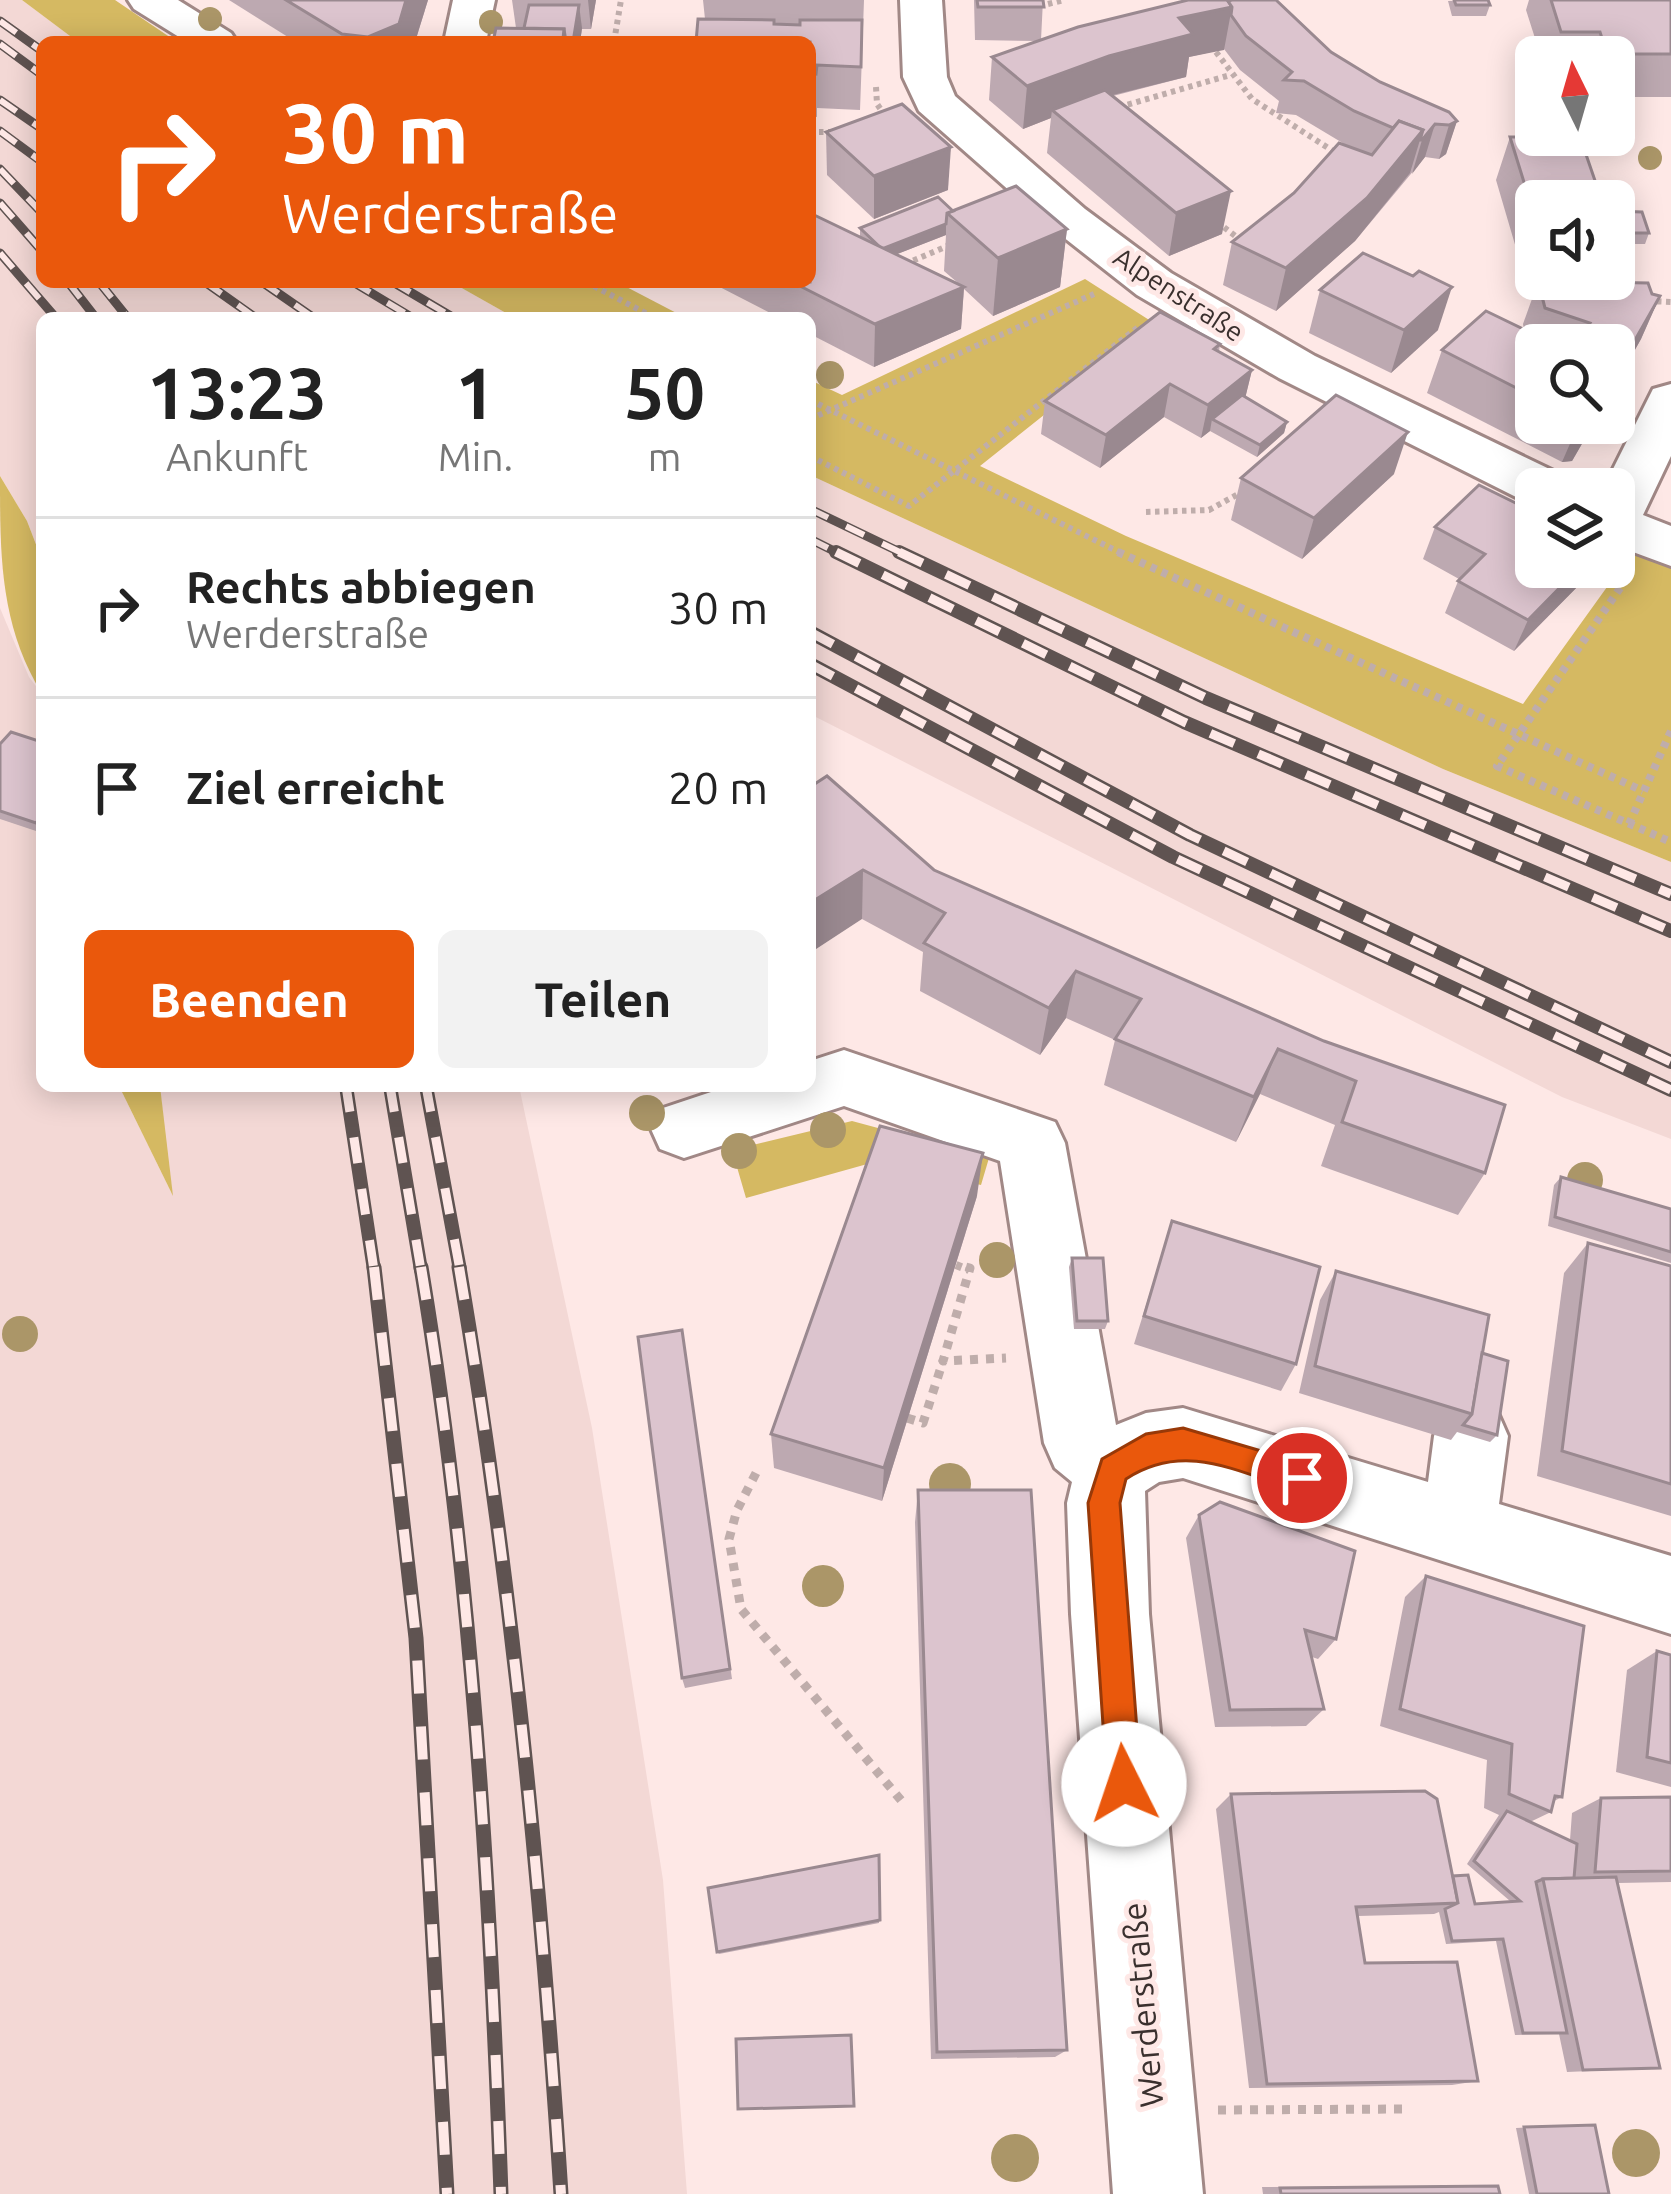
<!DOCTYPE html>
<html lang="de">
<meta charset="utf-8">
<style>
:root{--surface:#fff;--page:#f2f2f2;--text:#222;--muted:#767676;--line:#e0e0e0;--accent:#ea580c}
body{margin:0;font-family:Ubuntu,sans-serif;background:var(--page);color:var(--text);height:100vh;display:flex;flex-direction:column;font-size:45px;white-space:nowrap}
*{box-sizing:border-box;margin:0}
p{font-size:39px;color:var(--muted)}
.icon{flex:none;width:66px;height:66px;fill:none;stroke:currentColor;stroke-width:2;stroke-linecap:round;stroke-linejoin:round}
.map{position:relative;flex:1;overflow:hidden}
.sheet{position:absolute;left:36px;top:312px;width:780px;height:780px;display:flex;flex-direction:column;background:var(--surface);border-radius:18px;box-shadow:0 6px 30px #0003}
.sheet>*{flex:none}
.guide{position:absolute;left:36px;top:36px;width:780px;height:252px;border-radius:18px;box-shadow:0 6px 30px #0003;background:#ea580c;color:#fff;overflow:hidden}
.needle{width:78px;rotate:355deg}
.controls{position:absolute;left:1515px;top:36px;display:grid;gap:24px}
.controls a{display:grid;place-items:center;width:120px;height:120px;border-radius:18px;background:var(--surface);box-shadow:0 6px 30px #0003;font-size:60px}
.pin{position:absolute;display:grid;place-items:center;width:102px;height:102px;color:#fff;margin:-51px;border:6px solid #fff;border-radius:50%;box-shadow:0 3px 12px #0007}
.me{position:absolute;width:132px;margin:-66px;rotate:356deg;stroke-linejoin:round;filter:drop-shadow(0 0 9px #0008)}
.turn{display:flex;align-items:center;gap:42px;height:252px;padding:0 48px;font-size:54px}
.turn .icon{width:156px;height:156px;stroke-width:2.5}
.turn b{display:block;font-size:84px;line-height:102px}
.eta{display:flex;justify-content:space-evenly;align-items:center;height:204px;text-align:center}
.eta b{font-size:72px;font-weight:700;line-height:84px}
.primary-button{display:flex;gap:24px;margin-top:auto;padding:24px 48px}
.primary-button a{flex:1;height:138px;border-radius:18px;background:var(--accent);color:#fff;font-size:48px;font-weight:700;line-height:138px;text-align:center}
.primary-button a+a{background:var(--page);color:var(--text)}
ul{padding:0;list-style:none}
li{display:flex;align-items:center;gap:36px;height:180px;padding:0 48px;border-top:3px solid var(--line)}
li div{flex:1}
li b{display:block;font-size:45px}
li em{font-style:normal}
.map>svg:first-child{display:block}
</style>
<div class="map">
<svg width="1671" height="2194" viewBox="0 0 1671 2194">
<rect width="100%" height="100%" fill="#fee8e6"/>
<!-- built -->
<g fill="#f3d8d5">
<path d="M0,0h22l56,42h-36v240h409l64,36h-473v242l-15,-39 -27,-45z"/>
<path d="M810,475l633,294 228,93v277l-109,-42 -752,-383z"/>
<path d="M0,608l29,69 13,17v392h77l52,106 -11,-106h359l73,342 71,452 24,314h-687z"/>
</g>
<!-- green -->
<g fill="#d5b962">
<path d="M22,0h93l62,42h-99z"/>
<path d="M1085,279l72,46 -177,141 146,70 397,168 112,-156 36,13v301l-228,-93 -633,-294v-95l32,15z"/>
<path d="M451,282h166l69,36h-171z"/>
<path d="M0,476l27,45 15,39v134c-42,-69 -42,-137 -42,-218z"/>
<path d="M119,1086h41l13,110z"/>
<path d="M852,1121l137,37 -8,27 -103,-24 -132,37 -14,-48z"/>
</g>
<g fill="none" stroke-linecap="round" stroke-linejoin="round">
<defs>
<g id="minor">
<path d="M128,0h50l53,33 6,9h-50l-53,-33z"/>
<path d="M453,0h42l-9,42h-42z"/>
<path d="M900,0h42l5,77 8,19 130,113 86,64 144,83 249,120 7,13h-35v15l-10,-2 -247,-124 -142,-83 -84,-66 -134,-118 -16,-34z"/>
<path d="M1671,384v72l-28,59 28,11v40l-57,-21v-56h-11l50,-100z"/>
<path d="M844,1050l211,72 10,21 51,282 30,-12 37,-5 245,74 6,-46 11,-25 26,-10 26,10 11,25 -9,68 172,52v78l-488,-156 -24,4 -14,9 4,123 54,580h-90l-42,-580 -4,-111 5,-21 -17,-14 -11,-25 -44,-282 -156,-55 -160,52 -24,-9 -9,-20 9,-20 69,-23h81v-25z"/>
</g>
</defs>
<!-- minor casing -->
<use href="#minor" stroke="#a18886" stroke-width="6"/>
<!-- path-far2 -->
<g stroke="#bfadab" stroke-width="6" stroke-dasharray="4.5 4.5" stroke-linecap="butt">
<path d="M1048,4l16,-4"/>
<path d="M614,42l7,-42"/>
<path d="M1216,52l36,47 84,54"/>
<path d="M876,87l1,17 9,13"/>
<path d="M1119,107l108,-31"/>
<path d="M810,132h23"/>
<path d="M1217,222l26,20"/>
<path d="M905,264l47,-20"/>
<path d="M586,282l69,36"/>
<path d="M1648,301l23,1"/>
<path d="M810,400l315,155"/>
<path d="M810,419l284,-125"/>
<path d="M810,456l99,50 232,-181"/>
<path d="M1146,512l63,-2 33,-18"/>
</g>
<!-- path-far1 -->
<g stroke="#bfadab" stroke-width="8" stroke-dasharray="6 6" stroke-linecap="butt">
<path d="M1118,552l525,239"/>
<path d="M1627,578l-130,188 174,76"/>
<path d="M1629,824l42,-93"/>
<path d="M956,1265l13,5"/>
</g>
<!-- path -->
<g stroke="#bfadab" stroke-width="9" stroke-dasharray="8 8" stroke-linecap="butt">
<path d="M966,1267l4,1 -27,93 63,-3"/>
<path d="M907,1418l16,5 20,-62"/>
<path d="M756,1473l-19,37 -8,29 12,70 164,196"/>
<path d="M1218,2110l190,-1"/>
</g>
<!-- minor -->
<use href="#minor" fill="#fff" fill-rule="evenodd"/>
<defs>
<g id="rail-far2">
<path d="M0,21l42,30"/>
<path d="M0,44l42,31"/>
<path d="M0,100l42,29"/>
<path d="M0,131l42,31"/>
<path d="M0,169l42,44"/>
<path d="M0,203l42,48"/>
<path d="M0,253l56,65"/>
<path d="M68,282l28,36"/>
<path d="M99,282l29,36"/>
<path d="M205,282l51,36"/>
<path d="M262,282l52,36"/>
<path d="M353,282l60,36"/>
<path d="M393,282l61,36"/>
<path d="M810,509l96,46"/>
<path d="M810,539l32,16"/>
</g>
<g id="rail-far1">
<path d="M836,552l348,170 487,209"/>
<path d="M899,552l307,146 465,196"/>
<path d="M810,632l380,203 481,227"/>
<path d="M810,664l363,193 498,233"/>
<path d="M346,1086l28,184"/>
<path d="M390,1086l31,184"/>
<path d="M426,1086l34,184"/>
</g>
<g id="rail">
<path d="M374,1267l42,371 31,556"/>
<path d="M421,1267c51,306 69,617 80,927"/>
<path d="M459,1267c52,307 82,616 102,927"/>
</g>
</defs>
<!-- rail-far2 casing -->
<use href="#rail-far2" stroke="#5f5351" stroke-width="9"/>
<!-- rail-far1 casing -->
<use href="#rail-far1" stroke="#5f5351" stroke-width="14"/>
<!-- rail casing -->
<use href="#rail" stroke="#5f5351" stroke-width="15"/>
<!-- rail-far2 -->
<use href="#rail-far2" stroke="#fee8e6" stroke-width="6" stroke-dasharray="20" stroke-linecap="butt"/>
<!-- rail-far1 -->
<use href="#rail-far1" stroke="#fee8e6" stroke-width="9" stroke-dasharray="26" stroke-linecap="butt"/>
<!-- rail -->
<use href="#rail" stroke="#fee8e6" stroke-width="10" stroke-dasharray="33" stroke-linecap="butt"/>
</g>
<!-- trees -->
<g fill="#ab9668">
<circle cx="210" cy="19" r="12"/>
<circle cx="491" cy="22" r="12"/>
<circle cx="1650" cy="158" r="12"/>
<circle cx="830" cy="375" r="14"/>
<circle cx="647" cy="1113" r="18"/>
<circle cx="828" cy="1130" r="18"/>
<circle cx="739" cy="1151" r="18"/>
<circle cx="1585" cy="1180" r="18"/>
<circle cx="997" cy="1260" r="18"/>
<circle cx="20" cy="1334" r="18"/>
<circle cx="950" cy="1484" r="21"/>
<circle cx="823" cy="1586" r="21"/>
<circle cx="1636" cy="2153" r="24"/>
<circle cx="1015" cy="2158" r="24"/>
</g>
<!-- wall -->
<g fill="#bda9b1" fill-rule="evenodd">
<path d="M229,0h199l-13,42h-119z"/>
<path d="M512,0h84l-5,29h-9l-2,13h-87l23,-14z"/>
<path d="M703,0h161l-4,110 -43,-2v9l-7,-1v-74l-105,-23z"/>
<path d="M974,0h69l-2,40 147,-40 143,52 49,30 77,39 -11,33 -7,5 -14,-2 -70,84 -79,70 -53,-26 9,-43 62,-49 52,-48 -50,-30 -20,-2 3,-12 -39,-31 -16,-21 -35,8 -3,20 -73,19 109,138 -53,22 -122,-103 4,-35 -28,11 -34,-29 3,-43 47,-16 -64,-1z"/>
<path d="M1488,0l2,5 -4,11h-34l-4,-15z"/>
<path d="M1529,0h142v97h-57v-40h-73l-15,-47z"/>
<path d="M826,132l122,58 -74,29 -47,-44z"/>
<path d="M1510,137l26,64v78h63l-1,3 62,14 -19,43 -27,48v-42h-78v78h58l-22,38 -10,1 -135,-69 15,-43 82,-20 -1,-6 15,-42h-12l-30,-102z"/>
<path d="M953,211l114,18 -7,58 -67,29 -29,-27 -3,40 -87,38 -64,-33v-16h-30l-70,-36h100l50,-45v-9zM946,235l-2,36 14,12 -61,-29z"/>
<path d="M1614,211l35,22 -4,11h-31z"/>
<path d="M1320,290l118,40 -47,43 -82,-40z"/>
<path d="M1220,344l-1,8 33,18 -7,28 42,24 -3,11 -27,24 -47,-26 -9,7 -37,-21 -64,51 -59,-34 4,-33z"/>
<path d="M1394,474l-92,85 -71,-39 10,-42z"/>
<path d="M1435,527l101,40h55l-4,10 -73,74 -69,-38 14,-34 -36,-20z"/>
<path d="M42,742v91l-42,-14v-75z"/>
<path d="M810,787l124,83 390,171 161,132 -27,42 -137,-49 14,-41 -75,-31 -24,48 -132,-57 11,-45 -49,-22 -26,37 -120,-64 3,-39 -61,-33z"/>
<path d="M1561,1177l110,32v54l-123,-37 6,-41z"/>
<path d="M977,1196l-95,305 -108,-33 -3,-34z"/>
<path d="M1172,1221l124,143 -15,27 -147,-47z"/>
<path d="M1588,1243l83,23v250l-134,-40 27,-203z"/>
<path d="M1072,1258l36,63 -3,8h-31l-5,-62z"/>
<path d="M1336,1271l146,82 15,82 -7,7 -33,-10 -6,8 -152,-47 21,-93z"/>
<path d="M682,1330l50,349 -47,9 -3,-10z"/>
<path d="M918,1490l149,560 -12,7 -124,2 -16,-537z"/>
<path d="M1199,1515l137,124 -18,20 -6,-2 12,52 -18,17 -91,1 -29,-189z"/>
<path d="M1426,1576l136,221 -8,4 -3,11 -21,10 40,18 2,-27 29,-15 70,-1v85l-53,1 42,185 -93,4 -8,-38 -44,1 -19,-94 -50,3 -7,-32 -5,2 -76,2 7,47 113,118 -26,4 -203,3 -33,-279 15,-15 222,82 22,28 35,-3 -43,-37 32,-49 -15,-7 3,-48 -107,-34 25,-129z"/>
<path d="M1657,1651l14,4v132l-55,-15 11,-102z"/>
<path d="M879,1855v68l-160,31 -2,-2z"/>
<path d="M1595,2125l14,69h-80l-13,-66z"/>
<path d="M1471,2186l29,8h-237l-1,-7z"/>
</g>
<!-- shaded-wall -->
<g fill="#9a8990">
<path d="M406,0h22l-13,42h-46l-1,-5z"/>
<path d="M588,0h8l-5,29z"/>
<path d="M579,5l3,23 -2,14h-7z"/>
<path d="M1232,7l-8,43 -35,7 -3,20 -134,33 -1,8 -28,11 4,-43 152,-68z"/>
<path d="M1457,121l-11,33 -7,5 10,-34z"/>
<path d="M1435,124l-10,33 -13,17 10,-34z"/>
<path d="M1423,130l-13,43 -55,68 -79,70 10,-43z"/>
<path d="M951,147l-3,43 -74,29v-43z"/>
<path d="M1231,191l-9,43 -53,22 7,-43z"/>
<path d="M946,224v11l-64,25v-11z"/>
<path d="M1067,229l-7,58 -67,29 5,-58z"/>
<path d="M964,287l-3,42 -87,38 1,-43z"/>
<path d="M1452,287l-14,43 -47,43 13,-43z"/>
<path d="M1660,296l-19,43 -27,48v-10z"/>
<path d="M1252,370l-8,33 -32,16 -2,12 -9,7 7,-33z"/>
<path d="M1170,384l-6,33 -64,51 6,-33z"/>
<path d="M1287,422l-3,11 -27,24 3,-12z"/>
<path d="M1579,423h15l-22,38 -10,1z"/>
<path d="M1408,432l-14,42 -92,85 12,-41z"/>
<path d="M1580,567h11l-4,10 -73,74 14,-31z"/>
<path d="M42,815v18l-6,-10z"/>
<path d="M863,870l-1,49 -52,34v-50z"/>
<path d="M1076,971l-10,47 -26,37 9,-47z"/>
<path d="M1278,1049l-18,45 -24,48 18,-45z"/>
<path d="M983,1153l-6,43 -95,305 2,-33z"/>
</g>
<!-- building -->
<g fill="#dcc4ce" stroke="#9a8990" stroke-width="3">
<path d="M286,0h120l-7,24 -31,13 -26,-3z"/>
<path d="M977,0h66l1,7h-66z"/>
<path d="M1188,0h39l5,7 -53,11 14,16 -84,22 -82,30 -35,-29 86,-30z"/>
<path d="M1232,0h44l55,52 49,30 69,30 8,9 -8,4 -14,-1 -13,16h-2l3,-10 -24,-9 -6,7 -39,-17 -50,-30 -20,-1 8,-8 -46,-36 -15,-21 1,-8 -4,-6z"/>
<path d="M1454,0h34l2,5h-34z"/>
<path d="M1551,0h120v54h-64l-7,-22h-39z"/>
<path d="M529,5h50l-6,37h-7l-2,-13 -40,-1z"/>
<path d="M698,19l76,1v4l26,1v-5h62l-1,47 -44,-2 -1,9 -6,-1v-31h-114z"/>
<path d="M496,28l68,1 -1,10h-9v3h-61z"/>
<path d="M1105,90l126,101 -55,22 -124,-103z"/>
<path d="M902,104l49,43 -77,29 -48,-44z"/>
<path d="M1399,121l24,9 -56,68 -81,70 -54,-26 62,-49 45,-50 33,12z"/>
<path d="M1510,137h70l22,64h-66v20z"/>
<path d="M1016,186l51,43 -69,29 -51,-45z"/>
<path d="M938,197l15,14 -6,2 -1,11 -64,25 -22,-21z"/>
<path d="M1614,211l28,1 7,21h-34z"/>
<path d="M810,213l154,74 -89,37 -83,-42h18z"/>
<path d="M1363,253l50,23 6,-5 33,16 -48,43 -84,-40z"/>
<path d="M1538,281l110,2 4,11 8,2 -46,81v-32h-29l4,-4 -9,-3 10,-15 -45,-15z"/>
<path d="M1486,311l70,34h-20v53l-94,-48z"/>
<path d="M1160,312l60,32 -6,5 38,21 -44,35 -38,-21 -64,51 -61,-34z"/>
<path d="M1242,395l45,27 -27,23 -48,-26z"/>
<path d="M1336,395l72,37 -94,86 -73,-40z"/>
<path d="M1479,485l57,28v54h44l-52,53 -70,-39 27,-27 -50,-27z"/>
<path d="M11,732l31,10v73l-6,8 -36,-12v-67z"/>
<path d="M827,776l107,94 390,171 181,64 -20,68 -143,-51 14,-41 -78,-32 -24,48 -139,-58 26,-40 -65,-28 -27,37 -125,-65 21,-30 -82,-43 -53,33v-116z"/>
<path d="M880,1126l103,27 -99,315 -113,-34z"/>
<path d="M1561,1177l110,32v43l-116,-35z"/>
<path d="M1172,1221l148,46 -24,97 -152,-48z"/>
<path d="M1588,1243l83,23v218l-109,-33z"/>
<path d="M1072,1258h31l5,63h-31z"/>
<path d="M1336,1271l153,44 -17,99 -157,-48z"/>
<path d="M682,1330l48,339 -48,9 -44,-341z"/>
<path d="M1482,1353l26,8 -11,74 -34,-10 9,-11z"/>
<path d="M918,1490h113l36,560 -130,2z"/>
<path d="M1220,1502l135,49 -19,88 -31,-9 19,79 -94,1 -31,-195z"/>
<path d="M1426,1576l158,50 -22,171 -7,-1 -4,16 -42,-18 3,-50 -112,-35z"/>
<path d="M1657,1651l14,4v108l-24,-6z"/>
<path d="M1425,1791l12,8 21,104 -102,4 9,56 92,-1 21,119 -211,3 -36,-290z"/>
<path d="M1671,1797v74l-76,1 6,-74z"/>
<path d="M1507,1811l70,33 -3,34 -31,1 -7,3 31,151h-44l-20,-94 -51,2 -7,-32 13,-6 -5,-27 15,-1 7,29 45,-3 -46,-40z"/>
<path d="M879,1855l1,65 -163,32 -9,-64z"/>
<path d="M1616,1877l44,191 -77,2 -40,-191z"/>
<path d="M851,2035l3,71 -116,3 -2,-70z"/>
<path d="M1595,2125l14,69h-72l-13,-67z"/>
<path d="M1498,2186l2,8h-219l-1,-6z"/>
</g>
<!-- route -->
<path fill="#ea580c" stroke="#983908" stroke-width="3" d="M1183,1428l119,35 11,4 5,11 -5,10 -11,4c-63,-19 -116,-52 -176,-13l-6,24 21,281 -5,12 -12,5 -12,-5 -5,-12 -19,-281 14,-44 44,-25z"/>
<g text-anchor="middle" dominant-baseline="central" stroke-width="10" stroke-linejoin="round" paint-order="stroke">
<!-- far-street labels -->
<g font-size="27" fill="#3a302e" stroke="#fee8e6">
<text transform="translate(1179 294) rotate(33)">Alpenstraße</text>
</g>
<!-- street labels -->
<g font-size="33" fill="#3a302e" stroke="#fee8e6">
<text transform="translate(1142 2005) rotate(-95)">Werderstraße</text>
</g>
</g>
</svg>
<div class="controls">
<a><svg class="needle" viewBox="-14 -14 28 28"><path d="M0-13l5 13h-10z" fill="#e53935"/><path d="M0 13l5-13h-10z" fill="#767676"/></svg></a>
<a><svg class="icon" aria-label="sound" viewBox="0 0 24 24"><path d="M4 9h4l5-4v14l-5-4H4zM17 9q2 3 0 6"/></svg></a>
<a><svg class="icon" aria-label="search" viewBox="0 0 24 24"><circle cx="10" cy="10" r="6"/><path d="M15 15l6 6"/></svg></a>
<a><svg class="icon" aria-label="layers" viewBox="0 0 24 24"><path d="M12 4l9 5-9 5-9-5zM3 14l9 5 9-5"/></svg></a>
</div>
<div class="pin" style="left:1302px;top:1478px;background:#d93025"><svg class="icon" aria-label="arrive" viewBox="0 0 24 24"><path d="M6 21V4h12l-3 4 3 4H6"/></svg></div>
<svg class="me" style="left:1124px;top:1784px" viewBox="-20 -20 40 40"><circle r="19" fill="#fff"/><path d="M0-13L10 11 0 6-10 11z" fill="#ea580c"/></svg>
<div class="guide">
<div class="turn"><svg class="icon" aria-label="right" viewBox="0 0 24 24"><path d="M7 20v-9h11M14 6l5 5-5 5"/></svg><div><b>30 m</b>Werderstraße</div></div>
</div>
<section class="sheet">
<div class="eta">
<div><b>13:23</b><p>Ankunft</p></div>
<div><b>1</b><p>Min.</p></div>
<div><b>50</b><p>m</p></div>
</div>
<ul>
<li><svg class="icon" aria-label="right" viewBox="0 0 24 24"><path d="M7 20v-9h11M14 6l5 5-5 5"/></svg><div><b>Rechts abbiegen</b><p>Werderstraße</p></div><em>30 m</em></li>
<li><svg class="icon" aria-label="arrive" viewBox="0 0 24 24"><path d="M6 21V4h12l-3 4 3 4H6"/></svg><div><b>Ziel erreicht</b></div><em>20 m</em></li>
</ul>
<div class="primary-button"><a>Beenden</a><a>Teilen</a></div>
</section>
</div>
